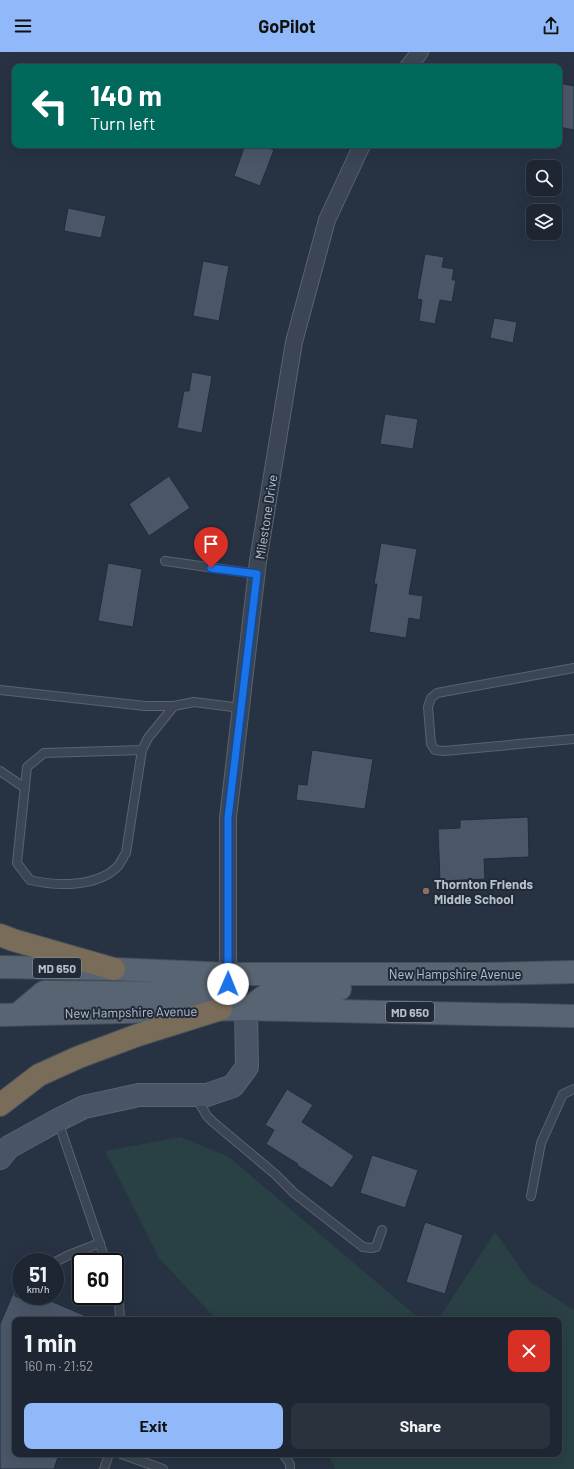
<!DOCTYPE html>
<meta charset="utf-8">
<style>
:root{--surface:#1d2632;--page:#2a323e;--text:#f1f3f6;--muted:#a0a5ac;--line:#3b434d;--accent:#91b9f9}
body{margin:0;font-family:Barlow,sans-serif;background:var(--page);color:var(--text);height:100vh;display:flex;flex-direction:column;font-size:15px;white-space:nowrap}
*{box-sizing:border-box;margin:0}
p{font-size:13px;color:var(--muted)}
.icon{flex:none;width:22px;height:22px;fill:none;stroke:currentColor;stroke-width:2;stroke-linecap:round;stroke-linejoin:round}
.map{position:relative;flex:1;overflow:hidden}
.drawer{position:absolute;left:12px;top:1265px;width:550px;height:140px;display:flex;flex-direction:column;background:var(--surface);border-radius:8px;box-shadow:0 4px 16px #0002,0 0 0 1px var(--line)}
.drawer>*{flex:none}
.banner{position:absolute;left:12px;top:12px;width:550px;height:84px;border-radius:8px;box-shadow:0 4px 16px #0002,0 0 0 1px var(--line);background:#00695c;color:#fff;overflow:hidden}
.buttons{position:absolute;left:526px;top:108px;display:grid;gap:8px}
.buttons a{display:grid;place-items:center;width:36px;height:36px;border-radius:8px;background:var(--surface);box-shadow:0 4px 16px #0002,0 0 0 1px var(--line);font-size:20px}
.speed{position:absolute;left:12px;top:1201px;display:flex;gap:8px;font-size:20px;font-weight:700;text-align:center}
.speed>*{display:grid;place-content:center;width:52px;height:52px;border-radius:50%;background:var(--surface);box-shadow:0 4px 16px #0002,0 0 0 1px var(--line);line-height:1}
.speed small{font-size:10px;font-weight:400}
.speed .limit{border:2px solid #111;border-radius:6px;background:#fff;color:#111}
.pin{position:absolute;display:grid;place-items:center;width:34px;height:34px;color:#fff;margin:-41px -17px;border-radius:50% 50% 50% 0;rotate:-45deg;box-shadow:0 0 4px #0007}
.pin .icon{rotate:45deg}
.me{position:absolute;width:44px;margin:-22px;rotate:1deg;stroke-linejoin:round;filter:drop-shadow(0 0 3px #0008)}
.turn{display:flex;align-items:center;gap:14px;height:84px;padding:0 12px;font-size:18px}
.turn .icon{width:52px;height:52px;stroke-width:2.5}
.turn b{display:block;font-size:28px;line-height:34px}
.round{display:grid;place-items:center;flex:none;width:42px;height:42px;border-radius:8px;background:var(--page)}
.head{display:flex;align-items:center;justify-content:space-between;height:68px;padding:0 12px}
h1{font-size:24px;font-weight:700;line-height:30px}
.action{display:flex;gap:8px;margin-top:auto;padding:8px 12px}
.action a{flex:1;height:46px;border-radius:8px;background:var(--accent);color:#111;font-size:16px;font-weight:700;line-height:46px;text-align:center}
.action a+a{background:var(--page);color:var(--text)}
header{display:flex;justify-content:space-between;align-items:center;height:52px;padding:0 12px;background:var(--accent);color:#111;font-size:18px;font-weight:700}
.map>svg:first-child{display:block}
</style>
<header><svg class="icon" aria-label="menu" viewBox="0 0 24 24"><path d="M4 6h16M4 12h16M4 18h16"/></svg>GoPilot<svg class="icon" aria-label="share" viewBox="0 0 24 24"><path d="M12 15V3M7 8l5-5 5 5M5 13v7h14v-7"/></svg></header>
<div class="map">
<svg width="574" height="1417" viewBox="0 0 574 1417">
<rect width="100%" height="100%" fill="#273343"/>
<!-- green -->
<g fill="#294144">
<path d="M180,1085l49,20 192,163h-204l-58,-62 -54,-107z"/>
<path d="M495,1180l35,50 44,28v159h-239l-7,-15h231v-134h-121z"/>
</g>
<!-- building -->
<g fill="#4b5769" stroke="#222c3a">
<path d="M559,31l15,3v44l-15,-3z"/>
<path d="M245,93h16l13,5 -14,36 -26,-10z"/>
<path d="M68,156l38,8 -5,22 -37,-7z"/>
<path d="M425,202l19,3 -2,10 12,2 -2,11h4l-4,22 -12,-2 -5,24 -16,-3 3,-21 -5,-1z"/>
<path d="M203,209l26,5 -10,55 -26,-5z"/>
<path d="M494,266l23,4 -4,21 -23,-5z"/>
<path d="M192,320l20,4 -10,57 -25,-5 7,-37h5z"/>
<path d="M385,362l33,5 -5,30 -33,-5z"/>
<path d="M169,424l21,32 -41,28 -20,-32z"/>
<path d="M381,491l36,6 -8,45 14,2 -3,24 -11,-2 -3,20 -37,-6 8,-48h-3z"/>
<path d="M108,511l34,6 -9,58 -35,-6z"/>
<path d="M312,698l61,9 -8,50 -69,-9 2,-16 9,1z"/>
<path d="M528,765l1,40 -45,2 1,20 -45,2 -2,-52 22,-1v-8z"/>
<path d="M287,1037l26,16 -11,17 52,34 -22,32 -35,-23 1,-1 -32,-20 8,-14 -9,-5z"/>
<path d="M372,1103l46,15 -13,38 -45,-15z"/>
<path d="M425,1170l38,13 -18,59 -39,-12z"/>
<path d="M15,1237v7l20,8 4,-8 56,24h-80v134h44l-5,15h-54v-145z"/>
</g>
<g fill="none" stroke-linecap="round" stroke-linejoin="round">
<defs>
<g id="lane">
<path d="M165,509l92,13"/>
<path d="M574,616l-137,25 -6,5 -3,9 3,37 4,6 9,1 130,-12"/>
<path d="M0,638l145,16h29"/>
<path d="M142,698l-98,3 -17,14 -10,96 13,17c26,6 67,8 88,-14 3,-4 5,-9 8,-13l16,-103 6,-12 26,-32 20,-4 47,6"/>
<path d="M0,719l25,17"/>
<path d="M196,1045l11,19 6,6 62,52 19,19 69,54 8,1 5,-1 6,-17"/>
<path d="M58,1069l48,141"/>
<path d="M531,1144l10,-53 22,-49 11,-5"/>
<path d="M55,1210l14,-7 31,-12"/>
<path d="M115,1236l4,13 1,19"/>
<path d="M121,1402l42,15"/>
<path d="M283,1402l7,10v5"/>
<path d="M104,1417l5,-15"/>
</g>
<g id="street">
<path d="M408,15l12,-15"/>
<path d="M228,922v-156l30,-257 36,-219 33,-122 35,-75"/>
</g>
<path id="secondary" d="M0,1106l9,-11 49,-27 26,-13 55,-12h68l26,-9 14,-19 -1,-58"/>
<g id="primary">
<path d="M0,915l114,2 114,5h258l88,-2"/>
<path d="M246,957l26,-18 68,-2"/>
<path d="M18,962l26,-22 175,1c8,-6 9,-9 9,-19"/>
<path d="M0,963l246,-6 328,7"/>
</g>
<g id="highway">
<path d="M0,883l13,5 101,29"/>
<path d="M0,1053l39,-30 40,-18 59,-22 83,-26"/>
</g>
</defs>
<!-- lane casing -->
<use href="#lane" stroke="#596370" stroke-width="10"/>
<!-- street casing -->
<use href="#street" stroke="#596370" stroke-width="18"/>
<!-- secondary casing -->
<use href="#secondary" stroke="#596370" stroke-width="24"/>
<!-- primary casing -->
<use href="#primary" stroke="#454e5c" stroke-width="24"/>
<!-- highway casing -->
<use href="#highway" stroke="#46505d" stroke-width="24"/>
<!-- lane -->
<use href="#lane" stroke="#3b4553" stroke-width="8"/>
<!-- street -->
<use href="#street" stroke="#3b4553" stroke-width="16"/>
<!-- secondary -->
<use href="#secondary" stroke="#495466" stroke-width="22"/>
<!-- primary -->
<use href="#primary" stroke="#596472" stroke-width="22"/>
<!-- highway -->
<use href="#highway" stroke="#796c58" stroke-width="22"/>
</g>
<g fill="none" stroke-linecap="round" stroke-linejoin="round">
<defs>
<path id="route" d="M211,516l46,6 -29,244v166"/>
</defs>
<!-- route casing -->
<use href="#route" stroke="#114b97" stroke-width="10"/>
<!-- route -->
<use href="#route" stroke="#1a73e8" stroke-width="7"/>
</g>
<!-- markers -->
<circle fill="#8d6e63" stroke="#202a38" stroke-width="1.5" cx="426" cy="839" r="4"/>
<g text-anchor="middle" dominant-baseline="central" stroke-width="4" stroke-linejoin="round" paint-order="stroke">
<!-- shield labels -->
<g fill="#202a38" stroke="#8a93a0" stroke-width="1">
<rect x="33" y="906" width="48" height="20" rx="3"/>
<rect x="386" y="950" width="48" height="20" rx="3"/>
</g>
<g font-size="12" font-weight="bold" fill="#b8c0cc">
<text x="57" y="916">MD 650</text>
<text x="410" y="960">MD 650</text>
</g>
<!-- street labels -->
<g font-size="13" fill="#b8c0cc" stroke="#202a38">
<text transform="translate(266 465) rotate(-81)">Milestone Drive</text>
<text x="455" y="922">New Hampshire Avenue</text>
<text transform="translate(131 960) rotate(-1)">New Hampshire Avenue</text>
</g>
<!-- poi labels -->
<g font-size="13" font-weight="bold" fill="#b8c0cc" stroke="#202a38" text-anchor="start">
<text x="434" y="832">Thornton Friends<tspan x="434" dy="15">Middle School</tspan></text>
</g>
</g>
</svg>
<div class="buttons">
<a><svg class="icon" aria-label="search" viewBox="0 0 24 24"><circle cx="10" cy="10" r="6"/><path d="M15 15l6 6"/></svg></a>
<a><svg class="icon" aria-label="layers" viewBox="0 0 24 24"><path d="M12 4l9 5-9 5-9-5zM3 14l9 5 9-5"/></svg></a>
</div>
<div class="speed"><div>51<small>km/h</small></div><div class="limit">60</div></div>
<div class="pin" style="left:211px;top:516px;background:#d93025"><svg class="icon" aria-label="arrive" viewBox="0 0 24 24"><path d="M6 21V4h12l-3 4 3 4H6"/></svg></div>
<svg class="me" style="left:228px;top:932px" viewBox="-20 -20 40 40"><circle r="19" fill="#fff"/><path d="M0-13L10 11 0 6-10 11z" fill="#1a73e8"/></svg>
<div class="banner">
<div class="turn"><svg class="icon" aria-label="left" viewBox="0 0 24 24"><path d="M17 20v-9H6M10 6l-5 5 5 5"/></svg><div><b>140 m</b>Turn left</div></div>
</div>
<section class="drawer">
<div class="head"><div><h1>1 min</h1><p>160 m · 21:52</p></div><a class="round" style="background:#d93025;color:#fff"><svg class="icon" aria-label="close" viewBox="0 0 24 24"><path d="M6 6l12 12M18 6L6 18"/></svg></a></div>
<div class="action"><a>Exit</a><a>Share</a></div>
</section>
</div>
